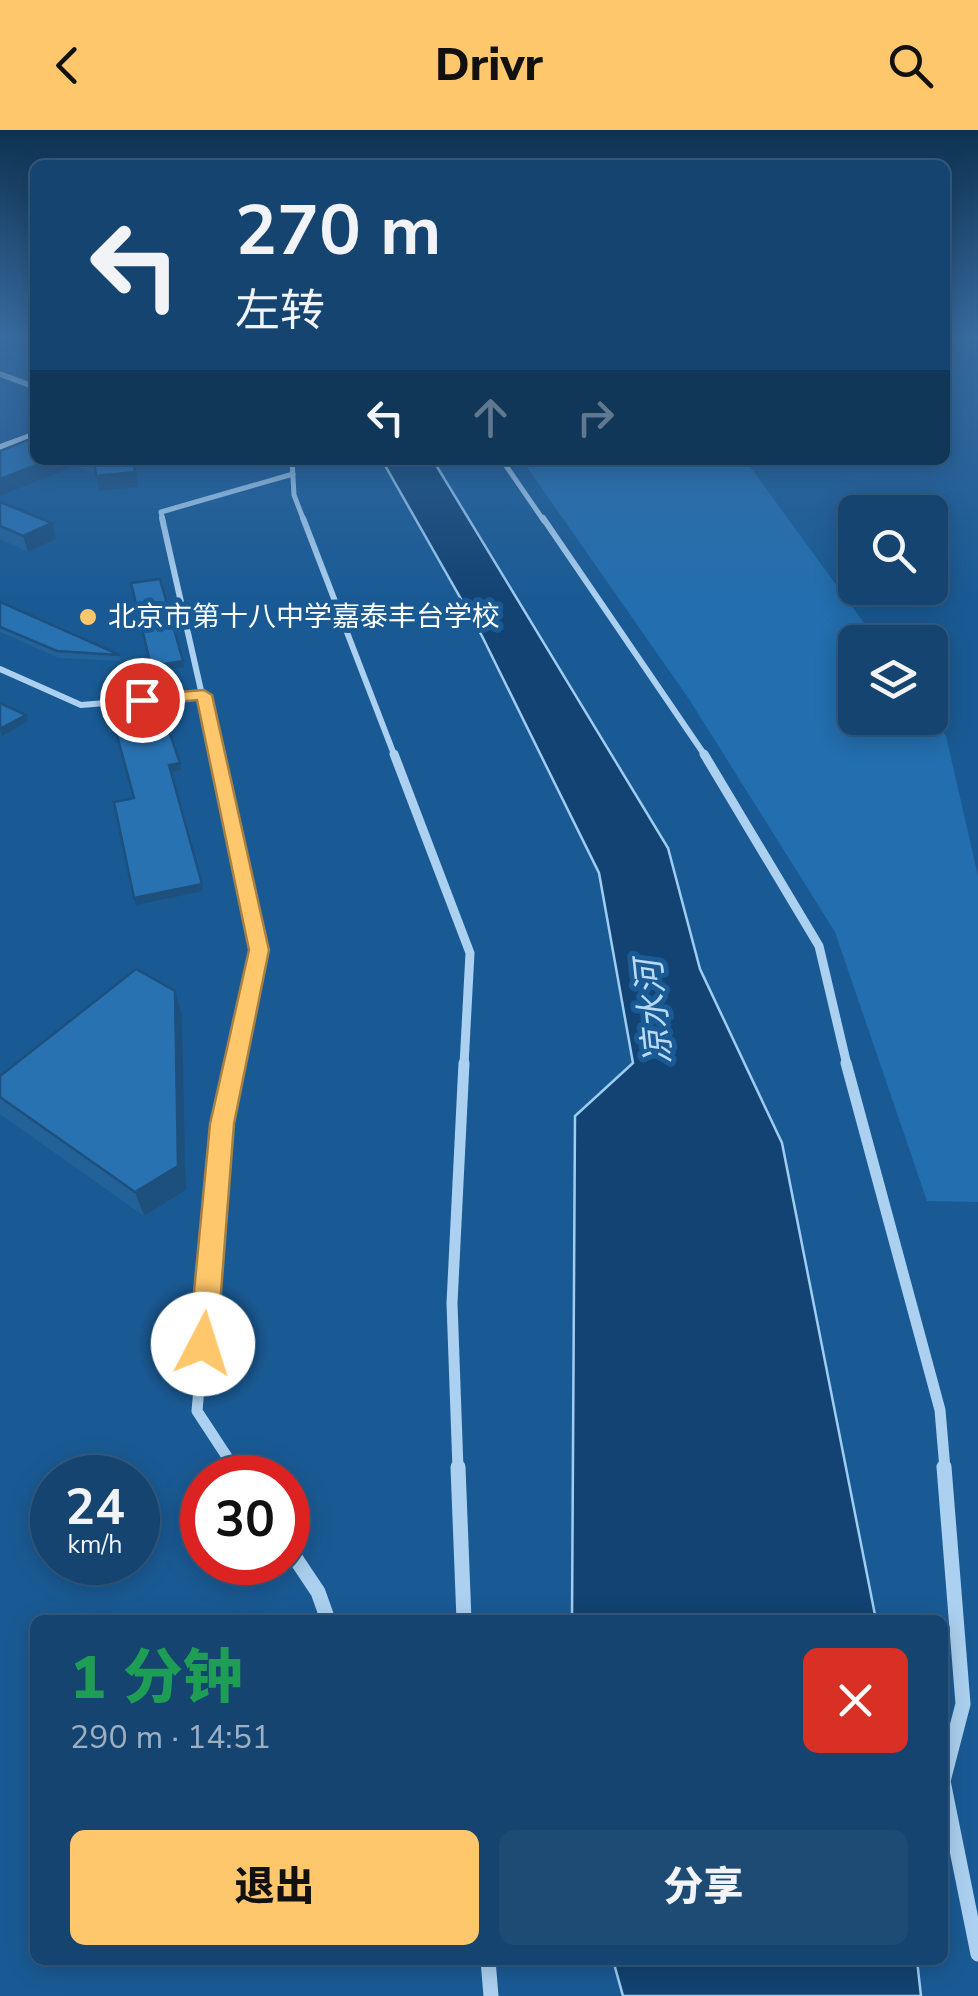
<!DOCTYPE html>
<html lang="zh">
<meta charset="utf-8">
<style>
:root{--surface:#14446f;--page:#1d4b74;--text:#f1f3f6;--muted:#9db0c3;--line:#335c82;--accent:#ffc76b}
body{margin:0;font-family:"Nunito Sans","Noto Sans SC",sans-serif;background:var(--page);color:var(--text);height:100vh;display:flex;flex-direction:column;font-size:38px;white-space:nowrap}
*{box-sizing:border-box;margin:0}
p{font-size:32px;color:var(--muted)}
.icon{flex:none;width:55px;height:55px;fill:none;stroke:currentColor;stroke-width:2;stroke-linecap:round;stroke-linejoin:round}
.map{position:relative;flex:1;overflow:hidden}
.sheet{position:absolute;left:30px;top:1485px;width:918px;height:350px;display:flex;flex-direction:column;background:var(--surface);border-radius:15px;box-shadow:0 5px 25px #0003,0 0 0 2px var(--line)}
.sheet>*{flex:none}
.banner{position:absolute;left:30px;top:30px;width:920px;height:305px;border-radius:15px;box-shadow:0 5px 25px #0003,0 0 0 2px var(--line);background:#14446f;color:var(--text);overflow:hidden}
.tools{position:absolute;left:838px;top:365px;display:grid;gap:20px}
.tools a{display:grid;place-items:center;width:110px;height:110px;border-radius:15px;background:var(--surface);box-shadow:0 5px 25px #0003,0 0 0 2px var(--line);font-size:50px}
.speed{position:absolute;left:30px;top:1325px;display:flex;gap:20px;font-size:50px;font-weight:700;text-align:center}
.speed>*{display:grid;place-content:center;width:130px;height:130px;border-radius:50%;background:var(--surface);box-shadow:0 5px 25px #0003,0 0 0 2px var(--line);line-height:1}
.speed small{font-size:25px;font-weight:400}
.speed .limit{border:15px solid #d22;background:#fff;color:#111}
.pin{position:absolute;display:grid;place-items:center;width:85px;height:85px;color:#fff;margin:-42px;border:5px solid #fff;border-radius:50%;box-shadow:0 2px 10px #0007}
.me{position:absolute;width:110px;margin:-55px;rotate:5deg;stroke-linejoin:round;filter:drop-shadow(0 0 8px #0008)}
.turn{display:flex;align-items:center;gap:35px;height:210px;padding:0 40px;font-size:45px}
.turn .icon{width:130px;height:130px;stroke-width:2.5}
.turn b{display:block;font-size:70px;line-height:85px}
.lanes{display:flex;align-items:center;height:95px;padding:0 40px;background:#0003;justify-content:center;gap:50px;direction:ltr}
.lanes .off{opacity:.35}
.round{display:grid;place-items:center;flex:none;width:105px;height:105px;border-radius:15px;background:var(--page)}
.head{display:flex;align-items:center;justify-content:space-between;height:170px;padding:0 40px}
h1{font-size:60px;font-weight:800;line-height:75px;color:#1e9e55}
.action{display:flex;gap:20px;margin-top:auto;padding:20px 40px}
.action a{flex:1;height:115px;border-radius:15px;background:var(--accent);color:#111;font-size:40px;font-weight:800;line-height:115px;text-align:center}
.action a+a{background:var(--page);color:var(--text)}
header{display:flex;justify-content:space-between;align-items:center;height:130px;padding:0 40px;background:var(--accent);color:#111;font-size:45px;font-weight:800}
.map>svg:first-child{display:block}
</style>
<header><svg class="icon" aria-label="back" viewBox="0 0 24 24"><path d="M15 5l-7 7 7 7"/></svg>Drivr<svg class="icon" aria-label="search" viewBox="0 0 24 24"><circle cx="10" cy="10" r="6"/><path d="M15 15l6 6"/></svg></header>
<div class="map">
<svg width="978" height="1866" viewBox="0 0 978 1866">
<rect width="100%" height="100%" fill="#1a5a94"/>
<!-- green -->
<path fill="#236eae" d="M522,330h211l18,8 127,174h-23v76h75v-4l16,22 32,140v326l-51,-1 -92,-269 -146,-233z"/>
<!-- water -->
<g fill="#124372" stroke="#9fcdf2" stroke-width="2.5">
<path d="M382,330h51l235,388 32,121 82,174 94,477h-304l3,-504 58,-53 -34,-190 -117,-237z"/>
<path d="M613,1830h304l4,36h-298z"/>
</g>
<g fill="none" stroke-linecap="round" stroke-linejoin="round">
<!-- street-far4 -->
<g stroke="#acd1f0" stroke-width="5">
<path d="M292,330l2,35 10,26"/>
<path d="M502,330l42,61"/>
<path d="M163,391l-2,-9 132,-38"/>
</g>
<!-- street-far3 -->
<g stroke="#acd1f0" stroke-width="6">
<path d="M162,388l54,239"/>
<path d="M303,388l92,239"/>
<path d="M543,388l163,239"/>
<path d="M0,539l81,36 123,-10"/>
</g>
<!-- street-far2 -->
<g stroke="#acd1f0" stroke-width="9">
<path d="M215,624l44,196 -24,115"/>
<path d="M394,624l76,199 -6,112"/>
<path d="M704,624l115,192 28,119"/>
</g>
<!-- street-far1 -->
<g stroke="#acd1f0" stroke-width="11">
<path d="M235,933l-13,62 -25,286 38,58"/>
<path d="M846,933l94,347 5,59"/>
<path d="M458,1339l-6,-166 12,-240"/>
</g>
<!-- street -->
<g stroke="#acd1f0" stroke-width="15">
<path d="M234,1337l7,11"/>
<path d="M458,1337l6,153"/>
<path d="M944,1337l19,237 -20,77 35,173"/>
<path d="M288,1417l30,45 10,28"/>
<path d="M488,1830l3,36"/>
</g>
<!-- secondary -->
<g fill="#daebfb" fill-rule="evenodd">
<path d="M0,241l35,13v6l-35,-13z"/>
<path d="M35,301v7l-35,13v-7z"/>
</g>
</g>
<!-- wall -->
<g fill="#236299">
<path d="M0,321l35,9h99l4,27 -39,4 -3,-17 -21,-8 -75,30z"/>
<path d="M0,372l56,37 -28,13 -28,-13z"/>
<path d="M0,472l120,53 1,6 -62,-3 -59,-26z"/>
<path d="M182,886l4,174 -42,26 -144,-102v-38z"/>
</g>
<!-- shaded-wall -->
<g fill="#1d507d">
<path d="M49,330h24l2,6 -75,30v-17z"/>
<path d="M134,330l4,27 -39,4 -3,-15z"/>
<path d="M52,393l4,16 -28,13 -5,-16z"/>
<path d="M183,531l1,6 -32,5 -1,-6z"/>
<path d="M26,585l2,6 -26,15 -2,-7z"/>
<path d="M180,633l1,7 -10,2 -2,-7z"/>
<path d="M202,754l1,7 -67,14 -2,-7z"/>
<path d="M175,861l7,25 4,174 -42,26 -9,-24z"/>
</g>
<!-- building -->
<g fill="#2972b2" stroke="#1d507d" stroke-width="2.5">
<path d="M35,307v23h14l-49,19v-28z"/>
<path d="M94,330h39l2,12 -39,4z"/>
<path d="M0,372l52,21 -29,13 -23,-10z"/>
<path d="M160,449l23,82 -32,5 -20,-83z"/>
<path d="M0,472l120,53 -63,-4 -57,-24z"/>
<path d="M0,573l26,12 -26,14z"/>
<path d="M165,589l15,44 -11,2 33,119 -68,14 -20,-96 20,-4 -19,-70z"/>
<path d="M136,839l39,22 3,175 -43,26 -135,-95v-21z"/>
</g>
<!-- sky -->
<linearGradient id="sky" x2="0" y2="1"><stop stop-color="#0e3251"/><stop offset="0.44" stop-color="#386b9f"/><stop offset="1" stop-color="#386b9f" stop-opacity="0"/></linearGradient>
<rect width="978" height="470" fill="url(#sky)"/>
<!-- route -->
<path fill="#ffc76b" stroke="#a68146" stroke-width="2.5" d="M204,560l8,5 57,255 -35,174 -17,220 -4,9 -10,3 -10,-3 -4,-9 21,-220 39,-174 -52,-250 -55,5 -8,-5 8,-5z"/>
<!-- markers -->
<circle fill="#ffc76b" stroke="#1a5a94" stroke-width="4" cx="88" cy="487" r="10"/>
<g text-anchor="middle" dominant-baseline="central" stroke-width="10" stroke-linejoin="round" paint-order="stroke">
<!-- far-poi labels -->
<g font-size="28" fill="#fff" stroke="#1a5a94" text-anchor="start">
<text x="108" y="487">北京市第十八中学嘉泰丰台学校</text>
</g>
<!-- water labels -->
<g font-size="35" font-style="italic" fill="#b9daf6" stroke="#1a5a94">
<text transform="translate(654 882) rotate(-96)">凉水河</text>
</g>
</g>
</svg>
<div class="tools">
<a><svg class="icon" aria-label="search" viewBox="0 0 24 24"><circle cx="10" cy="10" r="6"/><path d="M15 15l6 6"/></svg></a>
<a><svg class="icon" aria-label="layers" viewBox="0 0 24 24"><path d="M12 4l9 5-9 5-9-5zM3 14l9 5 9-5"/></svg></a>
</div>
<div class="speed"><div>24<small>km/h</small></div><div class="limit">30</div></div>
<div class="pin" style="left:142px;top:570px;background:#d93025"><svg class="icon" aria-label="arrive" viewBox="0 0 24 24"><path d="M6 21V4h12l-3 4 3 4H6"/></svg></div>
<svg class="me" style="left:203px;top:1214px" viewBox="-20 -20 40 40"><circle r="19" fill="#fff"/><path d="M0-13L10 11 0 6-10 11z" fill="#ffc76b"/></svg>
<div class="banner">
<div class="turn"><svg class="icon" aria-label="left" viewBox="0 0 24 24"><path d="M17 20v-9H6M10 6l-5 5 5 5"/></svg><div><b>270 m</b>左转</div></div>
<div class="lanes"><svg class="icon" aria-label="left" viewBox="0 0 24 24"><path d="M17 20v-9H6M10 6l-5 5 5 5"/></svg><svg class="icon off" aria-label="ahead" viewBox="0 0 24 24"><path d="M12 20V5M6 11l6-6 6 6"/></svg><svg class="icon off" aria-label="right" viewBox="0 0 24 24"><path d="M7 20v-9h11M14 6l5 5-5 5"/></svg></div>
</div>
<section class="sheet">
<div class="head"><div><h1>1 分钟</h1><p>290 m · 14:51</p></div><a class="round" style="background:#d93025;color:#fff"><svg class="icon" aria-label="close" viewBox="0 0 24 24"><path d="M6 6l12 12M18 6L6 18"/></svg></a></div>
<div class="action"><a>退出</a><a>分享</a></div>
</section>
</div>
